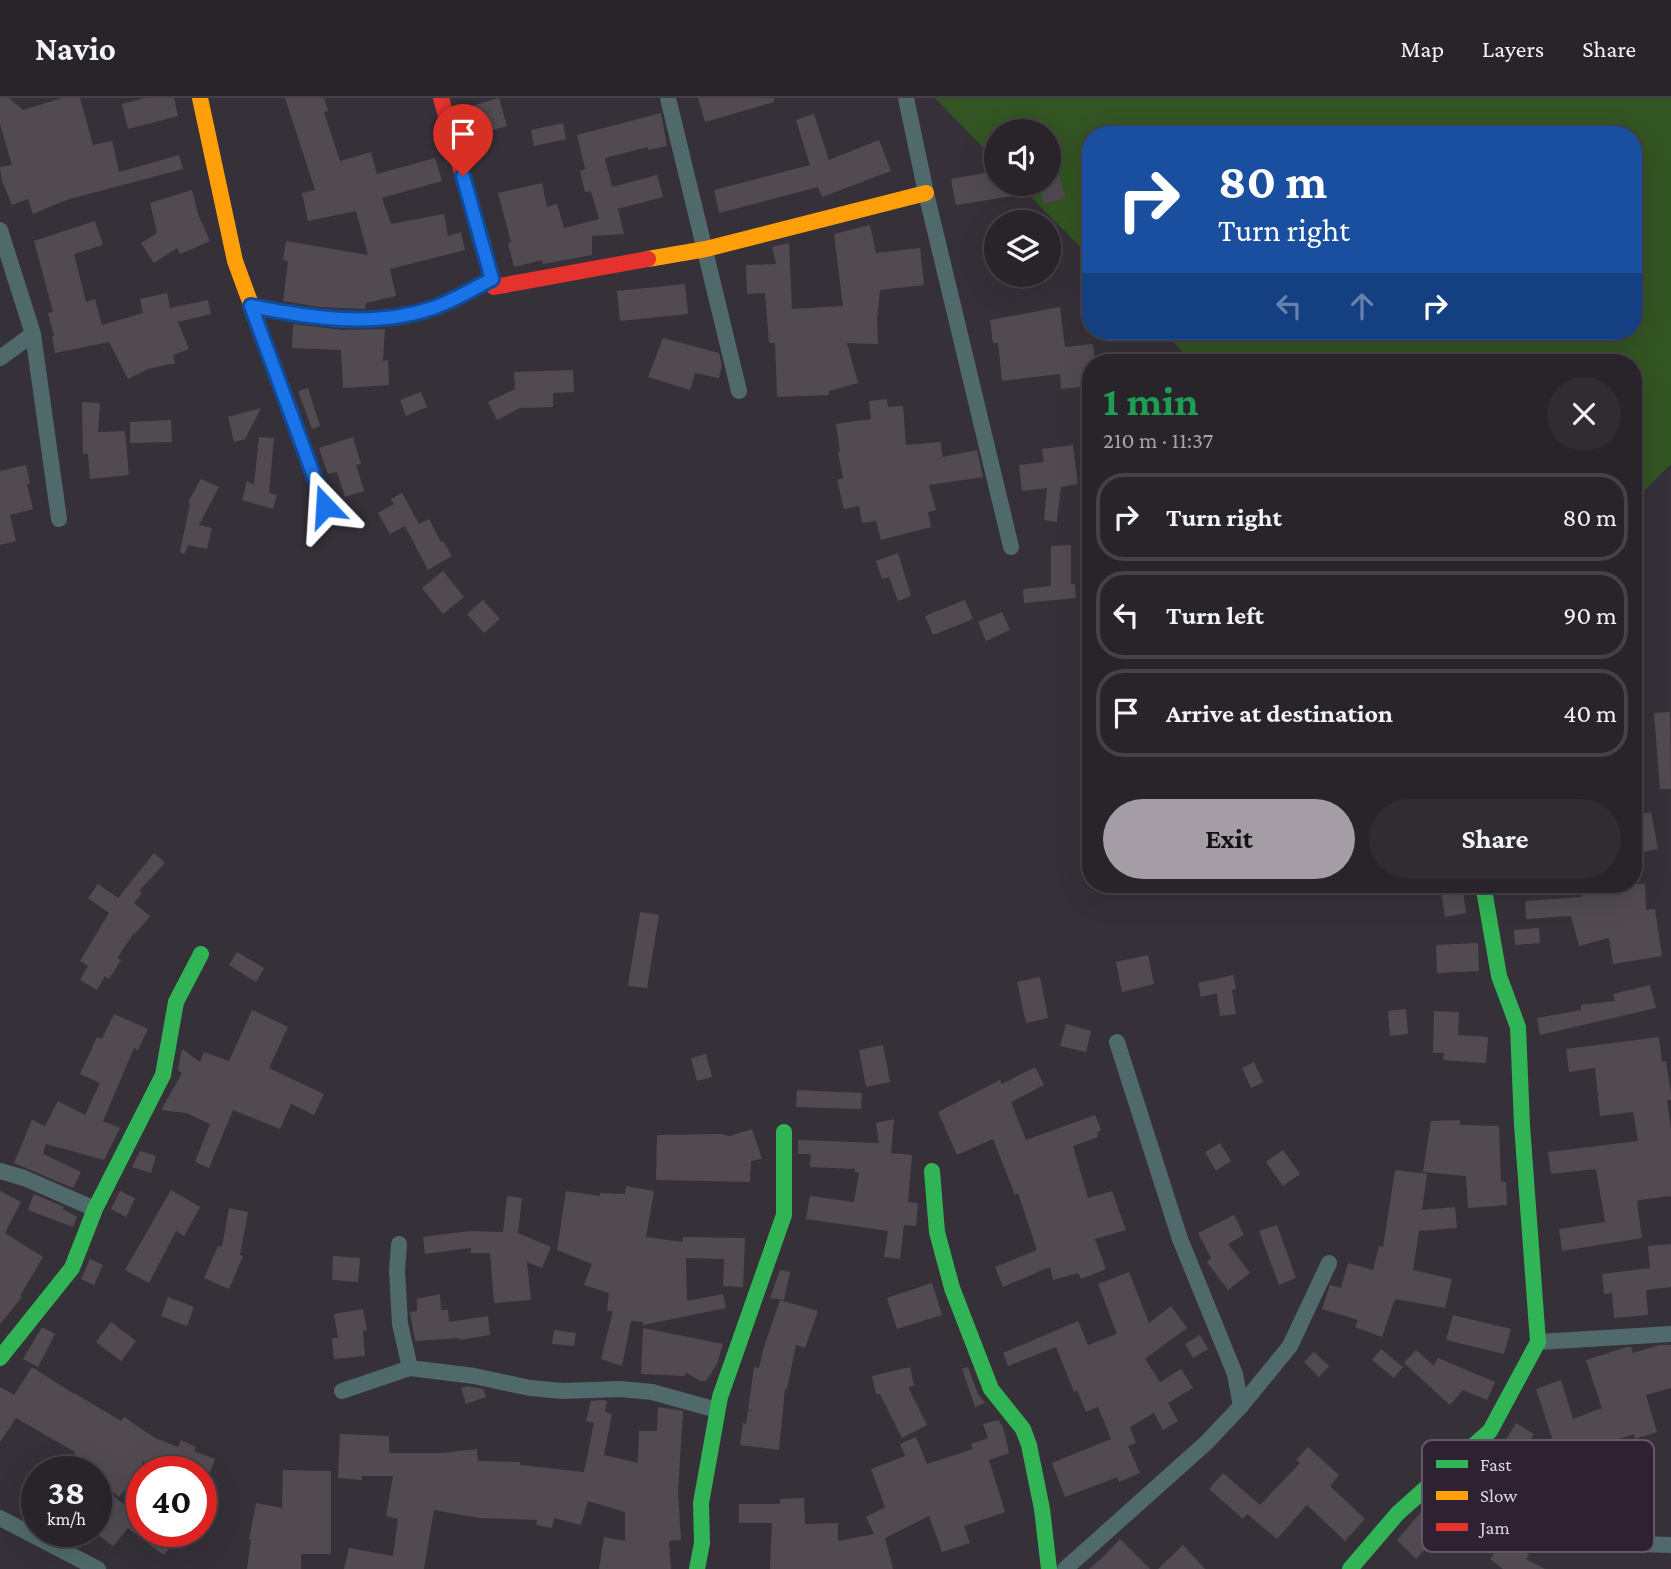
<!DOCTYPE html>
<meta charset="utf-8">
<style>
:root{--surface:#28242a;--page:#302c32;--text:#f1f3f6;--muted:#a5a4a8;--line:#444147;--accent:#a49da6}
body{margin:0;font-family:"Crimson Pro",serif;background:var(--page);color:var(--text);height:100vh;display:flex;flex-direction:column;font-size:26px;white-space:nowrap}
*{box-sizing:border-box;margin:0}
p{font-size:23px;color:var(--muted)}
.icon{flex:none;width:38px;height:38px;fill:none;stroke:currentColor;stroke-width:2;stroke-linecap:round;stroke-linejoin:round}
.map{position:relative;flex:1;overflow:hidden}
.drawer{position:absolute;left:1082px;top:256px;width:560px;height:539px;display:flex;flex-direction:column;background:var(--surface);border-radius:28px;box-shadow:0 7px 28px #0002,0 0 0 2px var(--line)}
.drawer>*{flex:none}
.hud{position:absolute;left:1082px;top:28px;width:560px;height:214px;border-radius:28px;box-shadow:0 7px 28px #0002,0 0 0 2px var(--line);background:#1a4fa0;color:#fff;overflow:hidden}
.controls{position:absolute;left:984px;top:21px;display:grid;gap:14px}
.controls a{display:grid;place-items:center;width:77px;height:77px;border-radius:50%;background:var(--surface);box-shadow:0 7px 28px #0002,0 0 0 2px var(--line);font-size:35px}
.speed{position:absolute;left:21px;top:1358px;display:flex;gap:14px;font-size:35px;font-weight:700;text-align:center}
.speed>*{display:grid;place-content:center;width:91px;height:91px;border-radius:50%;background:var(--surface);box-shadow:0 7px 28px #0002,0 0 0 2px var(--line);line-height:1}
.speed small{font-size:18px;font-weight:400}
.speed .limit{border:10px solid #d22;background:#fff;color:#111}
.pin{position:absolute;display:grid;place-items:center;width:60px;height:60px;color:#fff;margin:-72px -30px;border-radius:50% 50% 50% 0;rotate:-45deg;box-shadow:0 0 7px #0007}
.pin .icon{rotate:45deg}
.me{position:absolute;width:77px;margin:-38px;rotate:340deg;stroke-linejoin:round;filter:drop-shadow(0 0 5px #0008)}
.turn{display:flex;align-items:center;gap:24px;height:147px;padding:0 21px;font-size:32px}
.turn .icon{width:91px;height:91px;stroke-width:2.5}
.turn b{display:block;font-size:49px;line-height:60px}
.lanes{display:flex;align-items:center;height:66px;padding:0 21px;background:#0003;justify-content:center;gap:35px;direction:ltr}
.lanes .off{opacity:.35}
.round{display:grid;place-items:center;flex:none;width:74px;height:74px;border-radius:37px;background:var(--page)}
.summary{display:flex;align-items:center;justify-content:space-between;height:119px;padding:0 21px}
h1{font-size:42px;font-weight:700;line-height:52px;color:#1e9e55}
.button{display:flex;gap:14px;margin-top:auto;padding:14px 21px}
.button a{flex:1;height:80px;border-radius:42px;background:var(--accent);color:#111;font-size:28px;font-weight:700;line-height:80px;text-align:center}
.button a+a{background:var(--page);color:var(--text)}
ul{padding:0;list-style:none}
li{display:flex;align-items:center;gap:21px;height:88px;margin:0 14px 10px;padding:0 7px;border:4px solid var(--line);border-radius:28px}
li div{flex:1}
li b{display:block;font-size:26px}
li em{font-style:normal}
header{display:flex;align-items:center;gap:42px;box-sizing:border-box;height:98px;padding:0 35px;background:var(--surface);border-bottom:2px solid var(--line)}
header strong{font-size:33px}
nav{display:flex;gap:38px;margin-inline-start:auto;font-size:24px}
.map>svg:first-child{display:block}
</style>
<header>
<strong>Navio</strong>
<nav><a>Map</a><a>Layers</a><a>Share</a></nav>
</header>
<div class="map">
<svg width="1671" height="1471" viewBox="0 0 1671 1471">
<rect width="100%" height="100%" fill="#363038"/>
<!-- green -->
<path fill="#335423" d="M935,0h736v366l-38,38v-140h-440l-31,-31h471v-196h-543v122l-72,-73h30v-53h-52v30z"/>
<!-- building -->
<g fill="#514b51">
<path d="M0,0h9l14,12 39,-12h18l13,47 19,-4 7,31 60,-17 4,14 -117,31 -33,14 -5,-15 -16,6 -10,-24 -2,-14 12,-2 -12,-41z"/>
<path d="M145,0h29l4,18 -50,13 -6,-25z"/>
<path d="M285,0h39l4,13 -4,1 16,49 31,-9 6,22 58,-16 7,23 -60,17 9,26 53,-10 4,22 13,-4 4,18 -75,19 6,27 -30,7 -1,6 -45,-2 -37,-6 5,-40 -5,-1 3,-19 82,14 -12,-44 -48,10 -6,-28 13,-3z"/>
<path d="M499,0l8,28 -34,10 -8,-28z"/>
<path d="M698,0h76v4l-69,20z"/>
<path d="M661,15l6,33 -19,4v-3l-43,11 7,29 45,-12 6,22 -45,12 6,25 -32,2v19l-49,9 -1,-4 -28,7 -6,-24 3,-1 -13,-49 44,-10 5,24 10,-3 7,24 35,-9 -8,-28 -6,1 -5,-21 5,-2 -8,-34z"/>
<path d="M814,16l15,46 50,-20 12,31 -69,26 -4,-10 -99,26 -5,-23 96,-25 -14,-45z"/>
<path d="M563,25l3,16 -32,7 -3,-16z"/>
<path d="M1048,56h6l11,44 -21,6 -5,-20h9z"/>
<path d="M996,73v13h40v8l-80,13 -5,-26z"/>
<path d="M192,92l6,24 12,27 -30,13 -3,-6 -23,15 -13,-20 16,-10 -7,-30z"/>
<path d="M95,123l8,24 -29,9 12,48 9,-3 7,26 41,-12 -3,-14 27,-6 3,15 38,-8 3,14 -33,8 11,27 -16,6 2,8 -27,6 -20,10 -19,-37 -54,11 -3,-16 2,-1 -6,-23 5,-1 -19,-71z"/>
<path d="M870,127l6,28 44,-5 4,37 -44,5 -3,30 1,24 -31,-1 11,40 -29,8v4l-52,2 -2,-54h-6l-4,-50 -18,1 -1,-29 30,-1 -4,-17 17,-4 3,66 51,-3 -9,-72z"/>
<path d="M685,186l3,30 -68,7 -3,-30z"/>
<path d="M1060,209l5,40 28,-3 2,18h-5v24l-29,3 -1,-15 -58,7 -4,-38h-5l-3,-23z"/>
<path d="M293,226l49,6 43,-1 -2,32 5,-1 1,25 -46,3 -2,-38 -49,-2z"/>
<path d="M663,240l56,15 3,12 -3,13 -24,-5 -5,17 -42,-13z"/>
<path d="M573,272l1,22 -21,1v14l-33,1 -23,12 -9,-18 27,-13 -1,-17z"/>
<path d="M308,290l12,38 -8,3 -14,-38z"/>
<path d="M421,294l6,15 -21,9 -6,-16z"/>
<path d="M887,301l1,8 15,-1 3,39 35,-3 1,15 35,-7 6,27 -54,8 7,25 -8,2 3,15 -50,13 -5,-19 -14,2 -3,-17 -15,3 -7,-29 6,-2 -5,-26 2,-1 -4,-27 35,-5 -2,-18z"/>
<path d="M82,304l18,1 -2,29 27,-1 4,44 -39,4 -2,-25h-5z"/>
<path d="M261,310l-16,31 -11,3 -6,-25z"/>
<path d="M171,322l1,22 -42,1v-21z"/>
<path d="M259,339l15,1 -5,55 8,2 -4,14 -31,-9 5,-19 7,4z"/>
<path d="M353,339l8,27 -5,1 8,26 -19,6 -8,-25 -9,2 -9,-26z"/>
<path d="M1073,347l5,39 -17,3 -4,35 -13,-2 3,-32 -25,3 -3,-26 25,-3 -2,-13z"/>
<path d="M26,367l4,18 -3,1 6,25 -23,6 6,26 -16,4v-74z"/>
<path d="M201,381l18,8 -20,38 13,3 -5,21 -19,-4 -4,9 -4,-2 10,-49 -2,-1z"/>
<path d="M402,395l17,31 10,-5 12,23 2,-1 9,15 -24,14 -23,-44 -15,8 -12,-21 16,-9 -3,-5z"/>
<path d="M1071,447v39h4l1,14 -52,5 -1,-14 28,-3v-40z"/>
<path d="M898,455l13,43 -13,5 -9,-24 -7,2 -6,-18z"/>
<path d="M443,473l21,26 -21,17 -21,-26z"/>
<path d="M483,502l17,19 -16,14 -17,-19z"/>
<path d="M965,502l8,19 -40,16 -8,-19z"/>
<path d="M1002,514l8,18 -24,11 -8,-19z"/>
<path d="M1670,614l1,77h-11l-6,-76z"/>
<path d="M1651,714l7,37 -25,5v-38z"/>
<path d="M154,755l11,10 -26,28 3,2 -8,10 16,13 -15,18 -1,-1 -17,25 4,2 -12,19 -4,-3 -8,14 -17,-10 8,-14 -8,-5 29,-48 -21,-15 10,-14 20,14z"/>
<path d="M1440,786h22l4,29 -21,4z"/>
<path d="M1606,786h39l1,26 9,-1 7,47 -49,8 -4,-26 -30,8 -8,-30 -45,3 -1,-18 57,-4v-4l25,-4z"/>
<path d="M640,814l19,3 -12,73 -19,-2z"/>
<path d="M1539,830l1,15 -25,2 -1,-15z"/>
<path d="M1478,845l1,28 -42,2 -1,-28z"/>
<path d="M237,854l27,16 -8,14 -27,-17z"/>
<path d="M1148,857l6,29 -32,8 -6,-30z"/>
<path d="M1233,877l3,14 -4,1 4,24 -16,2 -3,-23 -16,4 -3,-14z"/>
<path d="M1040,879l8,41 -22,5 -9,-41z"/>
<path d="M1650,887l6,23 -116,27 -3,-17 44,-8v-5l34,-4 -2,-7z"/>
<path d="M1406,911l2,25 -18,2 -2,-25z"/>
<path d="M252,912l36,17 -19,41 55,26 -10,21 -23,-11 -11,25 -47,-19 -24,58 -14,-6 15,-38 -24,-11 -25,-3 21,-37 -4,-3 4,-21 18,13 4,-10 25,9z"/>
<path d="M1434,913l25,1 -1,23 30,2 -2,26 -43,-3 1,-7h-11z"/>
<path d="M114,916l34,15 -10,21 -4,-2 -31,73 17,7 -16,32 -58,-16 -3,10 38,18 -8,16 -59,-25 18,-43 13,6 13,-25 27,14 15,-32 -20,-9 17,-37 5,2z"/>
<path d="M1066,926l25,7 -5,21 -26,-6z"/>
<path d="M1659,939l3,25 4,-1 5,33v6h-4l4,29v67l-32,4 -2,2 5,36 -80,13 -3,-22 46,-7 -9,-53 -45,5 -3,-22 90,-11 -5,-29 -33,4 -5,-48 -26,4 -3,-23z"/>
<path d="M883,947l7,37 -24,5 -7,-37z"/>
<path d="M706,956l6,23 -15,4 -6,-23z"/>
<path d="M1254,964l9,20 -12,6 -9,-20z"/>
<path d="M1035,969l9,18 -33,17 15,38 69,-25 6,15 -4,2 1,5 -25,9 15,52 24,-7 14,39 -31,9 11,30 -25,10 -3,-6 -25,7 -3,-13 -47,20 -8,-20 42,-17 -19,-57 -3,2 -22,-56 -36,16 -19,-43 62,-32 2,4z"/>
<path d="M797,992l65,3 -1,16 -65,-2z"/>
<path d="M894,1021l-3,34 21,2 -4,47 10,1 -2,23 -12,-1 -4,34 -16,-2 4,-26 -82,-12 4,-23 44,6 5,-29 -4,-1v-3l-45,-2 1,-13h-13v-14l81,3 -3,-20z"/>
<path d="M1460,1022v5l39,1 2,56h5l1,23 -39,3 -2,-32 -43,-4 8,-51z"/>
<path d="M752,1031l10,30 -11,2 -1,21 -94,-2 1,-45 64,-1 9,2z"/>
<path d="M1220,1045l11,18 -15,10 -11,-19z"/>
<path d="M1283,1052l17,24 -17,12 -17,-24z"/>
<path d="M140,1053l16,5 -5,17 -19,-6z"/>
<path d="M1395,1072l32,4 -5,36 33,-3 2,21 -38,3 -6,39 39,9 -7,29 -50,-9 -13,38 -27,-10 3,-7 -36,-11 8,-24 11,3 7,-25 25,7 6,-24 4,1z"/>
<path d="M626,1088l28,5 -8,46 37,5v-5l62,1 -2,49 -20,-1 1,-27 -38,-1 1,43 36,-7 3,14 -83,17v-3l-12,-1 -9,45 -21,-7 12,-48h-6l2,-18 -25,-8 8,-21 -35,-14 9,-59 34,5v-3l25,1z"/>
<path d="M171,1092l29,17 -16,29 -8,-5 -27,52 -24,-13z"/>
<path d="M0,1093l21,11 -16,31 38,24 -23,39 2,1 -22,27z"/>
<path d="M120,1093l15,7 -9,19 -15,-8z"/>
<path d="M34,1096l30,13 -1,2 14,8 -4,10 -45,-17z"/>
<path d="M507,1098l15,2 -4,35 33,14 -9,21 -15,-6 4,38 -37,3 -4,-50h-19v-5l-46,6 -2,-17 47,-6 33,1z"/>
<path d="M229,1110l19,4 -8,43 3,1 -14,33 -25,-11 14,-32 4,1z"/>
<path d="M1234,1117l10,20 -16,9 22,29 -22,17 -21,-28 4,-4 -13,-25z"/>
<path d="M1277,1127l19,53 -17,7 -20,-54z"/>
<path d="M1671,1146v43l-25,3 2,25 -34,3 -2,-25 -8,1 -2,-20 48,-6 -2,-22z"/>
<path d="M333,1158l27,2 -2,24 -26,-2z"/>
<path d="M90,1161l13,6 -9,20 -13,-6z"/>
<path d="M780,1172l10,2 -6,28 -14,-2z"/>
<path d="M1129,1174l20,51 22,-17 16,22 -42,31 15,23 21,-13 12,19 -25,15 10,18 -15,9 -9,-17 -24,14 6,16 -8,3 12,27 -21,9 -1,-5 -53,20 -13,-34 59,-24 -13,-32 -12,5 -9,-22 -3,2 -18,-45 -48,19 -5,-13 75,-32 10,24 29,-11 -19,-50z"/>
<path d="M932,1185l10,32 -45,14 -10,-31z"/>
<path d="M440,1196l1,16h7l1,12 39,-6 2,19 -31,5v-2l-44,3 -5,-29 7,-1v-12z"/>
<path d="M168,1199l26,10 -7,19 -26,-10z"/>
<path d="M780,1202l38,11 -13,37 -9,-3 -9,44h-2l-6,61 -39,-5 3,-22 3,1 2,-13h5l-5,-1 6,-43 5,1 4,-18z"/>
<path d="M363,1211l4,21 -4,1 2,25 -31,3 -2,-21h6l-4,-24z"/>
<path d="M1453,1217l58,14 -7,25 -58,-14z"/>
<path d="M111,1224l25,19 -15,20 -25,-19z"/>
<path d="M42,1229l13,7 -17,33 -15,-8z"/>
<path d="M643,1230l80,16 -6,20 -11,17h-6l-15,-9v4l-44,-2z"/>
<path d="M554,1232l22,3 -2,13 -22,-2z"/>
<path d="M1200,1237l8,14 -15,9 -8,-14z"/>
<path d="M1660,1247h11v43l-25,7 11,37 -22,7 -1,-5 -38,13 1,40h-5v8l-27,1 -1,-52 -9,3 -19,-58 25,-9 12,39 29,-11 -16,-48 41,-13h4l2,6z"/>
<path d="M1381,1251l22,18 -9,11 -22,-18z"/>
<path d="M1416,1252l18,16 4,-8 57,24 -8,18 -24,-10 -13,15 -46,-42z"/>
<path d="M1314,1254l15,14 -10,11 -15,-15z"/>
<path d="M32,1269l42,27v-1l47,28 3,-4 31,21 23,9 3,-7 15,7 -2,4 21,8 -5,13h-40l-28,-11v9l-23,27 -23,-19v-6h-32l11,-20 -59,-34 -16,24v-55l14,8z"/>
<path d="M910,1269l4,19 -6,1 19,38 -25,13 -22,-44h-4l-4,-18z"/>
<path d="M968,1269l10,27 7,9 -10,4 -13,-38z"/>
<path d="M467,1288l16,3 3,8 -20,7 -5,-16z"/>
<path d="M602,1302l5,1 -2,11 7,2 -8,41 34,8 1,-32h18l1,-24 25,4 -5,81 3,48 -12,1 2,28h-72l5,-32 21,4v-29l-37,-11 -7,24 -27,-7 -2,10 -16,-3 1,-5 -58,-2 -45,-8 -10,59h-80l5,-21 44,8 5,-37 -12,-3 7,-40h-31v4l-24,-2 2,-44 49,2v17h52l36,-4 1,12 42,1v3l64,7 10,-49 -8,-2 5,-20z"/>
<path d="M998,1322l5,7 6,26 -20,7 16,52 -41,14 6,17 -28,9 -13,-36 -44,22 8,31h-123l2,-46h-33v-19h41v-5l24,-1 1,26 33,-1v18l36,-7 -8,-17 19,-10 -14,-38 34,-13 -5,-12 16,-7 11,27 46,-15 -2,-5 17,-6 -5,-14z"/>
<path d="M1516,1325l18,11 -17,28 -18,-11z"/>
<path d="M1308,1349l31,28 -9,11 35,33 -20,22 -38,-36 -30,34 -30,-25 -4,5 -34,-30 14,-16 37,32 40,-42 -4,-3z"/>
<path d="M283,1372l48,1v83h-30v15h-54l4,-30h-2l7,-36 26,5z"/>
<path d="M1456,1382l52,50 -4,4 25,21 -3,4 19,10h-42l-13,-10 4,-5 -21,-21 -3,3 -17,-16 -37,39 -19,-19 30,-35z"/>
<path d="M107,1393l35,28v12h40l-18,24 -36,-27 -15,18 -17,-13v-29z"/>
<path d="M1120,1441l30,30h-61l14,-12z"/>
<path d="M1183,1447l22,24h-47z"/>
</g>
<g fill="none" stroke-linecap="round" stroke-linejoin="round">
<!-- street -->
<g stroke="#506a6b" stroke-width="16">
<path d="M668,0l71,293"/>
<path d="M906,0l20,95 85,354"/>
<path d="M0,132l33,104 26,185"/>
<path d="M251,208c60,12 123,22 182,2 20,-7 40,-19 59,-29"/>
<path d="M0,260l33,-24"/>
<path d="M1117,944l63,197 55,135 6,32"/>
<path d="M0,1073l24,7 71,31"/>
<path d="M399,1146l-2,27 3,53 10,44"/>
<path d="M1538,1244l133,-8"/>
<path d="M342,1293l68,-23 64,8 56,12 33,3 57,-2 32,3 65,18"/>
<path d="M1454,1366l53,46 58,28 37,5 69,2"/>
<path d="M0,1420l98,51"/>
<path d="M1065,1471l141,-126 35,-37 49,-60 39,-83"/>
</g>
<!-- fast -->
<g stroke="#30b455" stroke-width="16">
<path d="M932,1073l5,61 15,56 39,101 32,40 6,16 13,64 7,60"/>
<path d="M0,1260l72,-90 23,-59 68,-134 13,-73 25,-48"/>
<path d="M697,1471l5,-26 -1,-40 19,-106 64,-182v-83"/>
<path d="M1350,1471l48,-56 92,-82 48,-89 -16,-217 -4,-98 -19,-51 -16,-92"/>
</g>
<!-- slow -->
<g stroke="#ff9f0a" stroke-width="16">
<path d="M200,0l35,163 90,245"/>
<path d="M648,161l58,-10 220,-56"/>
</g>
<!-- jam -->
<path stroke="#e5322d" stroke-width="16" d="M441,0l53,189 154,-28"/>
</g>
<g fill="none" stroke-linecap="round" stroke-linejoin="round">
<defs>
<path id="route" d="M325,408l-74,-200c60,12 123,22 182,2 20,-7 40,-19 59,-29l-29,-103"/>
</defs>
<!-- route casing -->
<use href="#route" stroke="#114b97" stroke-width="18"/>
<!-- route -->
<use href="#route" stroke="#1a73e8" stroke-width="12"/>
</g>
<!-- legend -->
<rect x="1422" y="1342" width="232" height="112" rx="10" fill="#2e2232" stroke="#635867" stroke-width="2"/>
<rect x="1436" y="1362" width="32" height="8" fill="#30b455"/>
<rect x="1436" y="1393" width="32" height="9" fill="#ff9f0a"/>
<rect x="1436" y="1425" width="32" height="8" fill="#e5322d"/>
<g font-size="19" fill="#dfd7e1">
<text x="1480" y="1373">Fast</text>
<text x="1480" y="1404">Slow</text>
<text x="1480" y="1436">Jam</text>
</g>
</svg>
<div class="controls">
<a><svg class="icon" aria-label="sound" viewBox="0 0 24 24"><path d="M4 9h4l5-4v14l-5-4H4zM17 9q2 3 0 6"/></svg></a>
<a><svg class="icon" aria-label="layers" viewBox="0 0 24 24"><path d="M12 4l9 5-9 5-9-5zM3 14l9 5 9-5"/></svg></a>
</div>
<div class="speed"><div>38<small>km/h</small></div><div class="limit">40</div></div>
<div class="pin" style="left:463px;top:78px;background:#d93025"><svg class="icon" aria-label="arrive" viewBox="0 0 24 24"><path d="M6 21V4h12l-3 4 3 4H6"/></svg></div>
<svg class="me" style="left:325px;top:408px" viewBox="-20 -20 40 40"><path d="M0-17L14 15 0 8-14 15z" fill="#1a73e8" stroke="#fff" stroke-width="4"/></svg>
<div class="hud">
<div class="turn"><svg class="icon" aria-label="right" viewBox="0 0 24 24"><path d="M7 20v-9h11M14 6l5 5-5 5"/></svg><div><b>80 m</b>Turn right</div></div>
<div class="lanes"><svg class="icon off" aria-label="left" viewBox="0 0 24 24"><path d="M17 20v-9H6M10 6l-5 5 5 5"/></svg><svg class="icon off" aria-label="ahead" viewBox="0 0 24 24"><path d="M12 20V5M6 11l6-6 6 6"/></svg><svg class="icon" aria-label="right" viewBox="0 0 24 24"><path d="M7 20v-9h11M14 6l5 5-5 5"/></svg></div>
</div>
<section class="drawer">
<div class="summary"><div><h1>1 min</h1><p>210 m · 11:37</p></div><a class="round"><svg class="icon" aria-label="close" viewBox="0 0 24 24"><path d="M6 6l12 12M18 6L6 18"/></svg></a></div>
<ul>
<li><svg class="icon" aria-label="right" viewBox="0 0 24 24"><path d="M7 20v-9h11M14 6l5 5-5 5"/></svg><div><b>Turn right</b></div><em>80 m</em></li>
<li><svg class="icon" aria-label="left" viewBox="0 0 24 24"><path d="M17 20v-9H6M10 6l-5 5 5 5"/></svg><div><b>Turn left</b></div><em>90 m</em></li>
<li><svg class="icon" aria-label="arrive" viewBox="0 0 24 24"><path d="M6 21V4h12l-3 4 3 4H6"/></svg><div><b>Arrive at destination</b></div><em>40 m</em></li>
</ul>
<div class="button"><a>Exit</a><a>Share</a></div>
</section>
</div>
